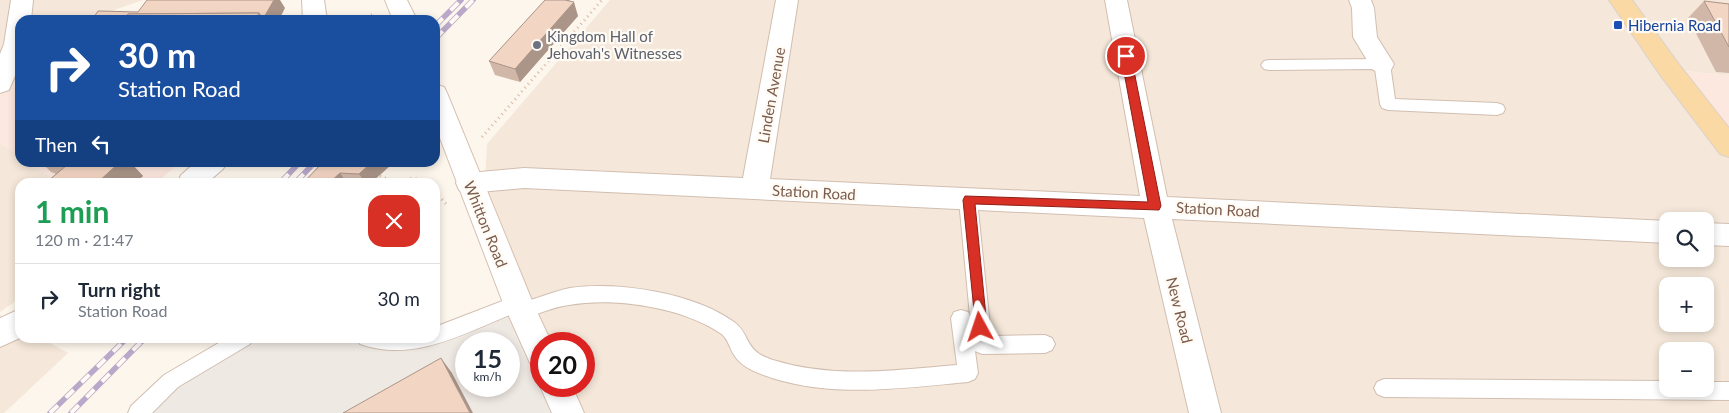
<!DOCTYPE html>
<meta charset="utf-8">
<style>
:root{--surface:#fff;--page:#f2f2f3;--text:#1f2937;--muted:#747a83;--line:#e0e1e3}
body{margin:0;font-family:Lato,sans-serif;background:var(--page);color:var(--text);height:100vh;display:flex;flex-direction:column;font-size:19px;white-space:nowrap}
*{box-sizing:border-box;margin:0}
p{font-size:16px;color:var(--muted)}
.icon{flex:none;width:28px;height:28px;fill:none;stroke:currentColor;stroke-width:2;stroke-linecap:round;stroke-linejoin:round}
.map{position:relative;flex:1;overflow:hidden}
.sheet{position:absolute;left:15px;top:178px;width:425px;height:165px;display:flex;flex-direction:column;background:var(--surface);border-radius:15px;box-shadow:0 2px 8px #0003}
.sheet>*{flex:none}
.top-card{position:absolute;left:15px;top:15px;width:425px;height:152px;border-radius:15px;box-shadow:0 2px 8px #0003;background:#1a4fa0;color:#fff;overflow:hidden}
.buttons{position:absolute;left:1659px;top:212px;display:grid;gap:10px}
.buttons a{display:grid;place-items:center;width:55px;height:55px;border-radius:10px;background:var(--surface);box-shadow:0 2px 8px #0003;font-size:25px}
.speed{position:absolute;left:455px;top:332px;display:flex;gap:10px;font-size:25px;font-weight:700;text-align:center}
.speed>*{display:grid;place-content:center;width:65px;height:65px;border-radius:50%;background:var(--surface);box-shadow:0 2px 8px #0003;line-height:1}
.speed small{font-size:12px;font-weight:400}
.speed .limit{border:8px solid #d22;background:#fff;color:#111}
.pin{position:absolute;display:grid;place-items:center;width:42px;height:42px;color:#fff;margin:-21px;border:2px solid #fff;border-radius:50%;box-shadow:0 1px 5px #0007}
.me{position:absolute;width:55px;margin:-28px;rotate:355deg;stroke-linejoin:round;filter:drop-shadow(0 0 4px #0008)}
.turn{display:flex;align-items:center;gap:18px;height:105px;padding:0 20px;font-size:22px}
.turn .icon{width:65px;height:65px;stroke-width:2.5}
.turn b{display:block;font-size:35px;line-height:42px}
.then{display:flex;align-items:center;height:48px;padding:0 20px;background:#0003;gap:10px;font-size:19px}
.round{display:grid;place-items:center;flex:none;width:52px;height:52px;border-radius:15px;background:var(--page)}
.head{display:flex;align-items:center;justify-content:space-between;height:85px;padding:0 20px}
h1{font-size:30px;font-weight:700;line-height:38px;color:#1e9e55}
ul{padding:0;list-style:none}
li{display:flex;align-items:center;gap:15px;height:70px;padding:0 20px;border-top:1px solid var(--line)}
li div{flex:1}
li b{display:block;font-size:19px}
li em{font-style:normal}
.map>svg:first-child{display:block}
</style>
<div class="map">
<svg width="1729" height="413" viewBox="0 0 1729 413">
<rect width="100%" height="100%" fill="#fdf6ec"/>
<!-- residential -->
<g fill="#f5e8da" fill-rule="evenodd">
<path d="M0,0h143l-58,20h-65l-20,64z"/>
<path d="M610,0h1119v76l-59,-7 59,65v279h-1161l-12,-27h28v-42h-43v9l-58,-140 4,-69zM1668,221h37v38h-37zM1668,286h37v38h-37zM1668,351h37v38h-37z"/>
<path d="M0,143l20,13v6l10,1 29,19h-39v116l-20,14z"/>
<path d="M0,315l20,11v12h21l27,15 -64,60h-4z"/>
</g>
<!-- commercial -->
<g fill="#fde8e0">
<path d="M20,42v114l-20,-13v-59z"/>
<path d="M1669,69l60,7v58z"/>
<path d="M30,163h150l-23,19h-98z"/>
</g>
<!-- industrial -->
<path fill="#efe9e4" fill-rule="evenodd" d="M522,311l19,42v33l27,27h-433l98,-71 10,-4h124l9,2 32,3 27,-5zM466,344h43v42h-43z"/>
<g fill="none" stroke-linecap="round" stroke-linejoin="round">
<defs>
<g id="lane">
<path d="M1382,59l5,1 3,4 5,35 102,4 6,2 2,4 -2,4 -6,2 -109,-5 -6,-2 -2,-4 -5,-35 -106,1 -5,-1 -3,-4 3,-4 5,-1z"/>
<path d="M968,193l6,2 3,5 14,136 54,-1 7,3 3,6 -3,6 -7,3 -63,1 -7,-3 3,22 -3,6 -7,3c-65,6 -133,16 -196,-4 -14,-5 -30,-10 -38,-23 -5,-8 -6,-17 -14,-22 -39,-26 -106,-36 -151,-28 -16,2 -31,9 -47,14l-7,-2 -1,-4c-49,20 -101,50 -154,31l-3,-6h78v-11l83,-32 7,2 2,4c14,-4 28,-10 43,-13 48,-7 124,5 164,34 17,12 9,29 39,38 60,19 123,10 184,5l-6,-47 3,-6 7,-2 7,2 2,4 -11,-116 3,-5z"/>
<path d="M227,338h26l-3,6 -72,43 -26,26h-24l3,-7 33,-31z"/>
<path d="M1384,379l284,2v8h37v-7h24v18l-345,-3 -7,-3 -3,-6 3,-6z"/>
</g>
<g id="street">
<path d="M11,0h22l-2,20h-11v44l-11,26 -9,3v-39l4,-10z"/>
<path d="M302,0h22l3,20h-24z"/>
<path d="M776,0h22l-28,179 370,17 -35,-196h22l40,197 501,24h2h-2v22l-496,-24 49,194h-32l-45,-195 -620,-30 -55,5 -10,-3 -3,-7 3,-7 10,-3 55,-5 219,10z"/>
<path d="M1349,0h22l3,8 3,29 17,27 -3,6 -9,2 -9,-2 -20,-33 -1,-29z"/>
<path d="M196,162h31l-4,7 -15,13h-30l3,-7z"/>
<path d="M1705,223l24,1v22l-24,-1z"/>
<path d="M20,309v29l-20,9v-29z"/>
</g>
<g id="secondary">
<path d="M385,0h22l10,20h-24z"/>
<path d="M435,84l9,3 3,6 86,210 19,41h-11v23l-11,-4 -27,-60 -68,-178z"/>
<path d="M541,384v2h31l12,27h-32l-12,-27z"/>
</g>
<path id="primary" d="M1609,0h23l46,63 51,65v29l-9,-3 -60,-79z"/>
</defs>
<!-- lane casing -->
<use href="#lane" stroke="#d1beb0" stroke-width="2"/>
<!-- street casing -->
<use href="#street" stroke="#d1beb0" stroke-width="2"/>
<!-- secondary casing -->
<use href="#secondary" stroke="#d6c0b0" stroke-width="2"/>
<!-- primary casing -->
<use href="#primary" stroke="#dad1cd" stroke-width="2"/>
<!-- path -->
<g stroke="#d9b8a5" stroke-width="3" stroke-dasharray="1 4" stroke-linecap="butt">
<path d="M365,20l-1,-2 10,-4"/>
<path d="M482,137l120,-137"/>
<path d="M380,176l14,6"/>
<path d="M396,182l17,-4 13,4"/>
<path d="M435,192l12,13"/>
</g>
<!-- lane -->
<use href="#lane" fill="#fff" fill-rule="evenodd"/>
<!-- street -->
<use href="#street" fill="#fff" fill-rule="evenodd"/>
<!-- secondary -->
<use href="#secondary" fill="#fff" fill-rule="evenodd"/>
<!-- primary -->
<use href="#primary" fill="#fbd9a5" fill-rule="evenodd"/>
<defs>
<g id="rail">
<path d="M435,26l26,-26"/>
<path d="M435,39l38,-39"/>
<path d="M281,182l19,-20"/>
<path d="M296,182l19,-20"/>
<path d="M50,413l77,-75"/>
<path d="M71,413l74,-75"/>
</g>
</defs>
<!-- rail casing -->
<use href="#rail" stroke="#b9a8c9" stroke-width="5.5"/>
<!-- rail -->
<use href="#rail" stroke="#fffaf3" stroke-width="4" stroke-dasharray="11" stroke-linecap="butt"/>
</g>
<!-- wall -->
<g fill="#d1b7a8">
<path d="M545,0h24l9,16 -58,66 -25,-7 -6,-14z"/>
<path d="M1704,1l25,3v69l-13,-1 -28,-54z"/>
<path d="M41,162h89l13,14 -7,6h-87l-1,-1 8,-7 -5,-2z"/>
<path d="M323,162l69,2 -20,18h-68z"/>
</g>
<!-- shaded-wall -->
<g fill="#aa9588">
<path d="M268,0h12l5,8 -6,12h-24z"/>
<path d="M562,0h7l2,6 3,-4 4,14 -58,66 -5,-13z"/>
<path d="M120,162h10l13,14 -7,6h-38z"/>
<path d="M372,162h20v2l-20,18h-7l-6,-8z"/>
<path d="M340,173l6,9h-16z"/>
<path d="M441,358l11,15 21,40h-3z"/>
</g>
<!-- building -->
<g fill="#f3d5c3" stroke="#aa9588">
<path d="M147,0h127l-11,19 -4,-6 -131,1 -4,6h-32l6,-9 40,1z"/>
<path d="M545,0h20l9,2 -59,67 -26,-8z"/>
<path d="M1704,1l25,3v43z"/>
<path d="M259,13l-4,7h-131l4,-6z"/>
<path d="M60,162h60l-22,20h-46l-4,-1 19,-16z"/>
<path d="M323,162h49l-13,12 -19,-1 -10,9h-26z"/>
<path d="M441,358l29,55h-127z"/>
</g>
<!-- route -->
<path fill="#d93025" stroke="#8d1f18" d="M1126,53l5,3 30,150 -2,4 -184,-6 12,123 -2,4 -5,1 -4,-1 -13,-131 2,-4 183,6 -27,-146z"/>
<!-- markers -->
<rect fill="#1a4fb4" stroke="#fffaf3" stroke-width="2" x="1613" y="20" width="10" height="10" rx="2.5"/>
<circle fill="#6b7280" stroke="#fffaf3" stroke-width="2" cx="537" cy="45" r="5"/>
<g text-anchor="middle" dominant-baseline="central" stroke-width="4.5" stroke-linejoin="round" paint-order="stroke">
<!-- transit labels -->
<g font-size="15" fill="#164399" stroke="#fffaf3" text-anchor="start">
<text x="1628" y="25">Hibernia Road</text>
</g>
<!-- worship labels -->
<g font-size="15" fill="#5b616d" stroke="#fffaf3" text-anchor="start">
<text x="547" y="36">Kingdom Hall of<tspan x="547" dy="17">Jehovah's Witnesses</tspan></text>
</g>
<!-- street labels -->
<g font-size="15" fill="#7a5c4d" stroke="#fffaf3">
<text transform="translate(771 95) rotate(-80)">Linden Avenue</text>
<text transform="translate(814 192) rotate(3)">Station Road</text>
<text transform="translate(1218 209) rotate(3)">Station Road</text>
<text transform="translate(486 224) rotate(68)">Whitton Road</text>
<text transform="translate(1180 310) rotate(76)">New Road</text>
</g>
</g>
</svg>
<div class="buttons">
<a><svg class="icon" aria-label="search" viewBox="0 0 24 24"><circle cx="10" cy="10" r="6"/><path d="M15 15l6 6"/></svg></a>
<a>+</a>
<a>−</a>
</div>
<div class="speed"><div>15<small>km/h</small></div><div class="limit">20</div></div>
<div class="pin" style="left:1126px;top:56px;background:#d93025"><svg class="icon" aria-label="arrive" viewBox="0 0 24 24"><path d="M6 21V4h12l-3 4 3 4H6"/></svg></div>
<svg class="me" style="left:980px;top:327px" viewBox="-20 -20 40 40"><path d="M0-17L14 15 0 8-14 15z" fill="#d93025" stroke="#fff" stroke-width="4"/></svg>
<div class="top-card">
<div class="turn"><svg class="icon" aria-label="right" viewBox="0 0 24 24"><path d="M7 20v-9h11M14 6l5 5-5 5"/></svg><div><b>30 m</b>Station Road</div></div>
<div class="then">Then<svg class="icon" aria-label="left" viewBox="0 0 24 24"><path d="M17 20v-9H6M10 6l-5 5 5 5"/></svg></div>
</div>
<section class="sheet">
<div class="head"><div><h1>1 min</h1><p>120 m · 21:47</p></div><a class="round" style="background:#d93025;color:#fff"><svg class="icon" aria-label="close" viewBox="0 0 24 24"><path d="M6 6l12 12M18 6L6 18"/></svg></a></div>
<ul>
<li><svg class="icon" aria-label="right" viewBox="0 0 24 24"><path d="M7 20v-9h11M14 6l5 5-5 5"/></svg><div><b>Turn right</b><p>Station Road</p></div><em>30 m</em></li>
</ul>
</section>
</div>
